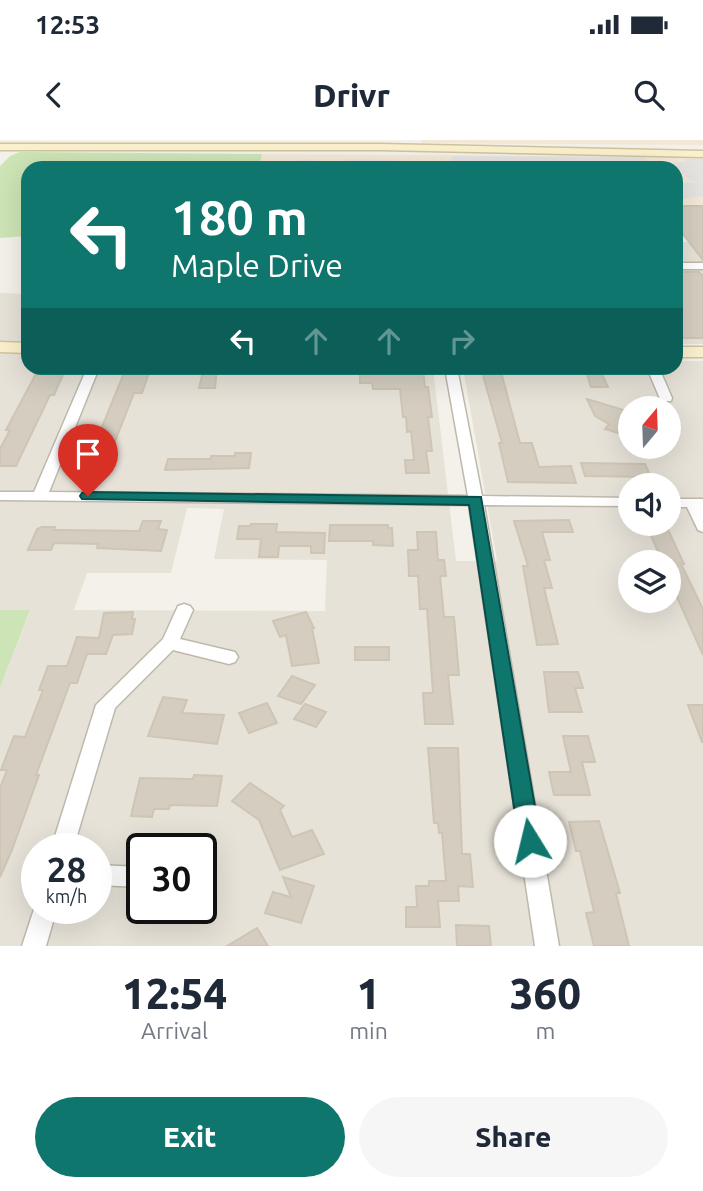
<!DOCTYPE html>
<style>
:root{--surface:#fff;--page:#f6f6f7;--text:#1f2937;--muted:#747a83;--accent:#0f766e}
body{margin:0;font-family:Ubuntu,sans-serif;background:var(--page);color:var(--text);height:100vh;display:flex;flex-direction:column;font-size:26px;white-space:nowrap}
*{box-sizing:border-box;margin:0}
p{font-size:23px;color:var(--muted)}
.icon{flex:none;width:38px;height:38px;fill:none;stroke:currentColor;stroke-width:2;stroke-linecap:round;stroke-linejoin:round}
.map{position:relative;height:806px;overflow:hidden}
.side{display:flex;flex-direction:column;background:var(--surface);flex:1}
.side>*{flex:none}
.hud{position:absolute;left:21px;top:21px;width:662px;height:214px;border-radius:21px;box-shadow:0 7px 28px #0002;background:#0f766e;color:#fff;overflow:hidden}
.needle{width:46px;rotate:19deg}
.controls{position:absolute;left:618px;top:256px;display:grid;gap:14px}
.controls a{display:grid;place-items:center;width:63px;height:63px;border-radius:50%;background:var(--surface);box-shadow:0 7px 28px #0002;font-size:35px}
.speed{position:absolute;left:21px;top:693px;display:flex;gap:14px;font-size:35px;font-weight:700;text-align:center}
.speed>*{display:grid;place-content:center;width:91px;height:91px;border-radius:50%;background:var(--surface);box-shadow:0 7px 28px #0002;line-height:1}
.speed small{font-size:18px;font-weight:400}
.speed .limit{border:4px solid #111;border-radius:10px;background:#fff;color:#111}
.pin{position:absolute;display:grid;place-items:center;width:60px;height:60px;color:#fff;margin:-72px -30px;border-radius:50% 50% 50% 0;rotate:-45deg;box-shadow:0 0 7px #0007}
.pin .icon{rotate:45deg}
.me{position:absolute;width:77px;margin:-38px;rotate:351deg;stroke-linejoin:round;filter:drop-shadow(0 0 5px #0008)}
.turn{display:flex;align-items:center;gap:24px;height:147px;padding:0 35px;font-size:32px}
.turn .icon{width:91px;height:91px;stroke-width:2.5}
.turn b{display:block;font-size:49px;line-height:60px}
.lanes{display:flex;align-items:center;height:66px;padding:0 35px;background:#0003;justify-content:center;gap:35px;direction:ltr}
.lanes .off{opacity:.35}
.eta{display:flex;justify-content:space-evenly;align-items:center;height:119px;text-align:center}
.eta b{font-size:42px;font-weight:800;line-height:49px}
.primary-button{display:flex;gap:14px;margin-top:auto;padding:14px 35px}
.primary-button a{flex:1;height:80px;border-radius:42px;background:var(--accent);color:#fff;font-size:28px;font-weight:800;line-height:80px;text-align:center}
.primary-button a+a{background:var(--page);color:var(--text)}
.status{display:flex;justify-content:space-between;align-items:center;height:49px;padding:0 35px;background:var(--surface);direction:ltr}
.status svg{height:19px;fill:currentColor}
header{display:flex;justify-content:space-between;align-items:center;height:91px;padding:0 35px;background:var(--surface);font-size:32px;font-weight:800}
.map>svg:first-child{display:block}
</style>
<div class="status"><b>12:53</b><svg viewBox="0 0 49 12"><path d="M0 12V9h3v3zM5 12V6h3v6zM10 12V3h3v9zM15 12V0h3v12zM26 1h20v11H26zM47 4h2v5h-2z"/></svg></div>
<header><svg class="icon" aria-label="back" viewBox="0 0 24 24"><path d="M15 5l-7 7 7 7"/></svg>Drivr<svg class="icon" aria-label="search" viewBox="0 0 24 24"><circle cx="10" cy="10" r="6"/><path d="M15 15l6 6"/></svg></header>
<div class="map">
<svg width="703" height="806" viewBox="0 0 703 806">
<rect width="100%" height="100%" fill="#f3f1e9"/>
<!-- residential -->
<g fill="#e7e2d8" fill-rule="evenodd">
<rect x="676" y="102" width="27" height="102"/>
<path d="M0,153l28,1v74h405l23,193h41l-34,-193h213v-7h27v585h-703v-258l30,-77 -30,-1zM630,268h38v38h-38zM630,345h38v38h-38zM187,368l37,1 -10,50 113,1 -2,51 -251,-1 13,-37h84zM630,422h38v38h-38zM37,709h59v59h-59zM142,709h59v59h-59z"/>
</g>
<!-- commercial -->
<g fill="#f3e8d7">
<path d="M421,0h282v5l-281,-2z"/>
<path d="M262,14l441,3v76h-27v-65h-417z"/>
</g>
<!-- green -->
<g fill="#cde4b6">
<path d="M20,12l242,2 -3,14h-231v68l-28,2v-72l10,-10z"/>
<path d="M0,470h30l-30,78z"/>
</g>
<!-- parking -->
<g fill="#e5e3e0">
<path d="M452,16l192,1 9,11h-8l-6,-7h-37l3,7h-151z"/>
<path d="M313,19l-1,7h31l2,-7 47,1 11,2v6h-106l2,-7z"/>
<path d="M685,19h18v37l-27,4v-17l22,-1 -9,-2 -16,-18h13z"/>
</g>
<!-- building -->
<g fill="#d4cdc0" stroke="#cec5b4" stroke-width="2">
<path d="M676,66h27v54l-27,-35z"/>
<path d="M676,132h23l4,4v62h-27z"/>
<path d="M39,228h27l-12,27h-4l-34,71h-16v-17l10,-19h-4z"/>
<path d="M126,228l24,2 -8,23h-8l-20,51h-19z"/>
<path d="M204,228h13l-2,20h-16z"/>
<path d="M360,228l63,2 2,17h3l4,30h-4l4,34h-6l3,22h-23l-1,-13h9l-3,-29 -4,1 -1,-15h-3l-3,-28h-27l-1,-6h-12z"/>
<path d="M481,228h19l20,75h12l7,24 32,-1 5,17 -68,-1 -9,-39h3z"/>
<path d="M585,228h14l9,19h-17z"/>
<path d="M587,259l43,13v8l-12,13 -13,-4 4,-5 -14,-8z"/>
<path d="M235,313h16l-2,15 -84,2 3,-11h43v-3h24z"/>
<path d="M581,323l64,1 6,13 -66,-1z"/>
<path d="M569,380l4,12h-31l8,28h-6l8,28h-8l14,56 -21,1 -14,-79h5l-14,-45z"/>
<path d="M143,381h18l-3,8 9,1 -6,21 -64,-3 1,-4 -44,-1 -3,7h-23l9,-21 5,-2h13l-1,3h5l80,1z"/>
<path d="M646,383h19l19,41h-3l22,45v46l-30,-67h-5v-26h-6z"/>
<path d="M251,384h26l-1,8 49,1 -1,20h-13v-7h-32l-1,11h-19l2,-18h-24l2,-13h11z"/>
<path d="M330,385h58v3h4l1,18 -20,-1v-4h-44z"/>
<path d="M417,392h19l2,28h6l2,16h-6l4,41h10l5,58h-11l5,49h-28l-2,-31h10l-6,-84h-7l-2,-33h-9l-1,-26h10z"/>
<path d="M133,472l-1,7h3l-3,15 -19,1 -7,19h-19l-10,29h-7l-34,92h3l-27,75 -12,27v-89l7,-18h-6l13,-34 11,1 18,-47h-4l9,-24h19l10,-29 22,1 5,-25z"/>
<path d="M306,472l8,16h-2l7,35 -27,3 -6,-31 -6,2 -7,-16z"/>
<rect x="355" y="507" width="34" height="13"/>
<path d="M544,532h34l5,16h-8l7,24h-33z"/>
<path d="M292,536l23,9 -14,19 -23,-8z"/>
<path d="M163,557l24,3 -5,13 42,2 -7,29 -69,-8z"/>
<path d="M267,563l10,20 -28,10 -10,-20z"/>
<path d="M305,564l21,8 -10,15 -22,-8z"/>
<path d="M688,565h15v37h-1z"/>
<path d="M563,596h25l7,26h-13l8,33h-36l-5,-23h22z"/>
<path d="M428,608h30l4,106h8l3,33 -15,-1 1,15h-21l2,26h-34v-20h11l-1,-21h13v-5h17l-4,-48h-3l-1,-10h-4z"/>
<path d="M194,635l28,1 -5,30 -47,-1 -1,4h-15l-2,8 -21,-1 9,-38 53,1z"/>
<path d="M250,643l34,23 -4,4 12,27 20,-7 12,24 -44,16 -21,-50 -27,-19z"/>
<path d="M599,681l21,72h-4l13,53h-35l-8,-33 8,-1 -14,-61h-4l-7,-29z"/>
<path d="M283,737l31,9 -13,37 -36,-10 8,-21 18,5z"/>
<path d="M456,785l33,1 2,20h-34z"/>
<path d="M257,788l11,18h-41z"/>
</g>
<g fill="none" stroke-linecap="round" stroke-linejoin="round">
<defs>
<g id="street">
<rect x="676" y="123" width="27" height="6"/>
<path d="M87,228h12l-50,124 419,4 -23,-128h12l25,128 148,2v8l-146,-1 75,441h-24l-66,-441 -469,-5v-8h34z"/>
<path d="M647,228h12l13,30 -1,3h-10z"/>
<path d="M668,359h35v33l-5,-2 -11,-23h-19z"/>
<path d="M184,464l6,2 3,4 -13,29 55,13 3,5 -3,5 -6,2 -56,-14 -58,58 -42,141h-22l45,-144 67,-66 15,-33z"/>
<path d="M96,725l46,2v20l-46,-2z"/>
<path d="M37,760v8h20l-11,38h-24z"/>
</g>
<g id="secondary">
<path d="M0,4h381l322,7v6l-322,-7h-381z"/>
<path d="M0,202l28,1v10l-28,-1z"/>
<rect x="676" y="207" width="27" height="10"/>
</g>
</defs>
<!-- street casing -->
<use href="#street" stroke="#beb8ad" stroke-width="3"/>
<!-- secondary casing -->
<use href="#secondary" stroke="#cfc49d" stroke-width="3"/>
<!-- street -->
<use href="#street" fill="#fff" fill-rule="evenodd"/>
<!-- secondary -->
<use href="#secondary" fill="#faf0cd" fill-rule="evenodd"/>
</g>
<!-- route -->
<path fill="#0f766e" stroke="#0a4d48" stroke-width="2" d="M88,352l393,5 60,344 -3,7 -8,3 -8,-3 -3,-7 -50,-336 -387,-6 -2,-3 2,-3z"/>
</svg>
<div class="controls">
<a><svg class="needle" viewBox="-14 -14 28 28"><path d="M0-13l5 13h-10z" fill="#e53935"/><path d="M0 13l5-13h-10z" fill="#747a83"/></svg></a>
<a><svg class="icon" aria-label="sound" viewBox="0 0 24 24"><path d="M4 9h4l5-4v14l-5-4H4zM17 9q2 3 0 6"/></svg></a>
<a><svg class="icon" aria-label="layers" viewBox="0 0 24 24"><path d="M12 4l9 5-9 5-9-5zM3 14l9 5 9-5"/></svg></a>
</div>
<div class="speed"><div>28<small>km/h</small></div><div class="limit">30</div></div>
<div class="pin" style="left:88px;top:356px;background:#d93025"><svg class="icon" aria-label="arrive" viewBox="0 0 24 24"><path d="M6 21V4h12l-3 4 3 4H6"/></svg></div>
<svg class="me" style="left:530px;top:701px" viewBox="-20 -20 40 40"><circle r="19" fill="#fff"/><path d="M0-13L10 11 0 6-10 11z" fill="#0f766e"/></svg>
<div class="hud">
<div class="turn"><svg class="icon" aria-label="left" viewBox="0 0 24 24"><path d="M17 20v-9H6M10 6l-5 5 5 5"/></svg><div><b>180 m</b>Maple Drive</div></div>
<div class="lanes"><svg class="icon" aria-label="left" viewBox="0 0 24 24"><path d="M17 20v-9H6M10 6l-5 5 5 5"/></svg><svg class="icon off" aria-label="ahead" viewBox="0 0 24 24"><path d="M12 20V5M6 11l6-6 6 6"/></svg><svg class="icon off" aria-label="ahead" viewBox="0 0 24 24"><path d="M12 20V5M6 11l6-6 6 6"/></svg><svg class="icon off" aria-label="right" viewBox="0 0 24 24"><path d="M7 20v-9h11M14 6l5 5-5 5"/></svg></div>
</div>
</div>
<section class="side">
<div class="eta">
<div><b>12:54</b><p>Arrival</p></div>
<div><b>1</b><p>min</p></div>
<div><b>360</b><p>m</p></div>
</div>
<div class="primary-button"><a>Exit</a><a>Share</a></div>
</section>
